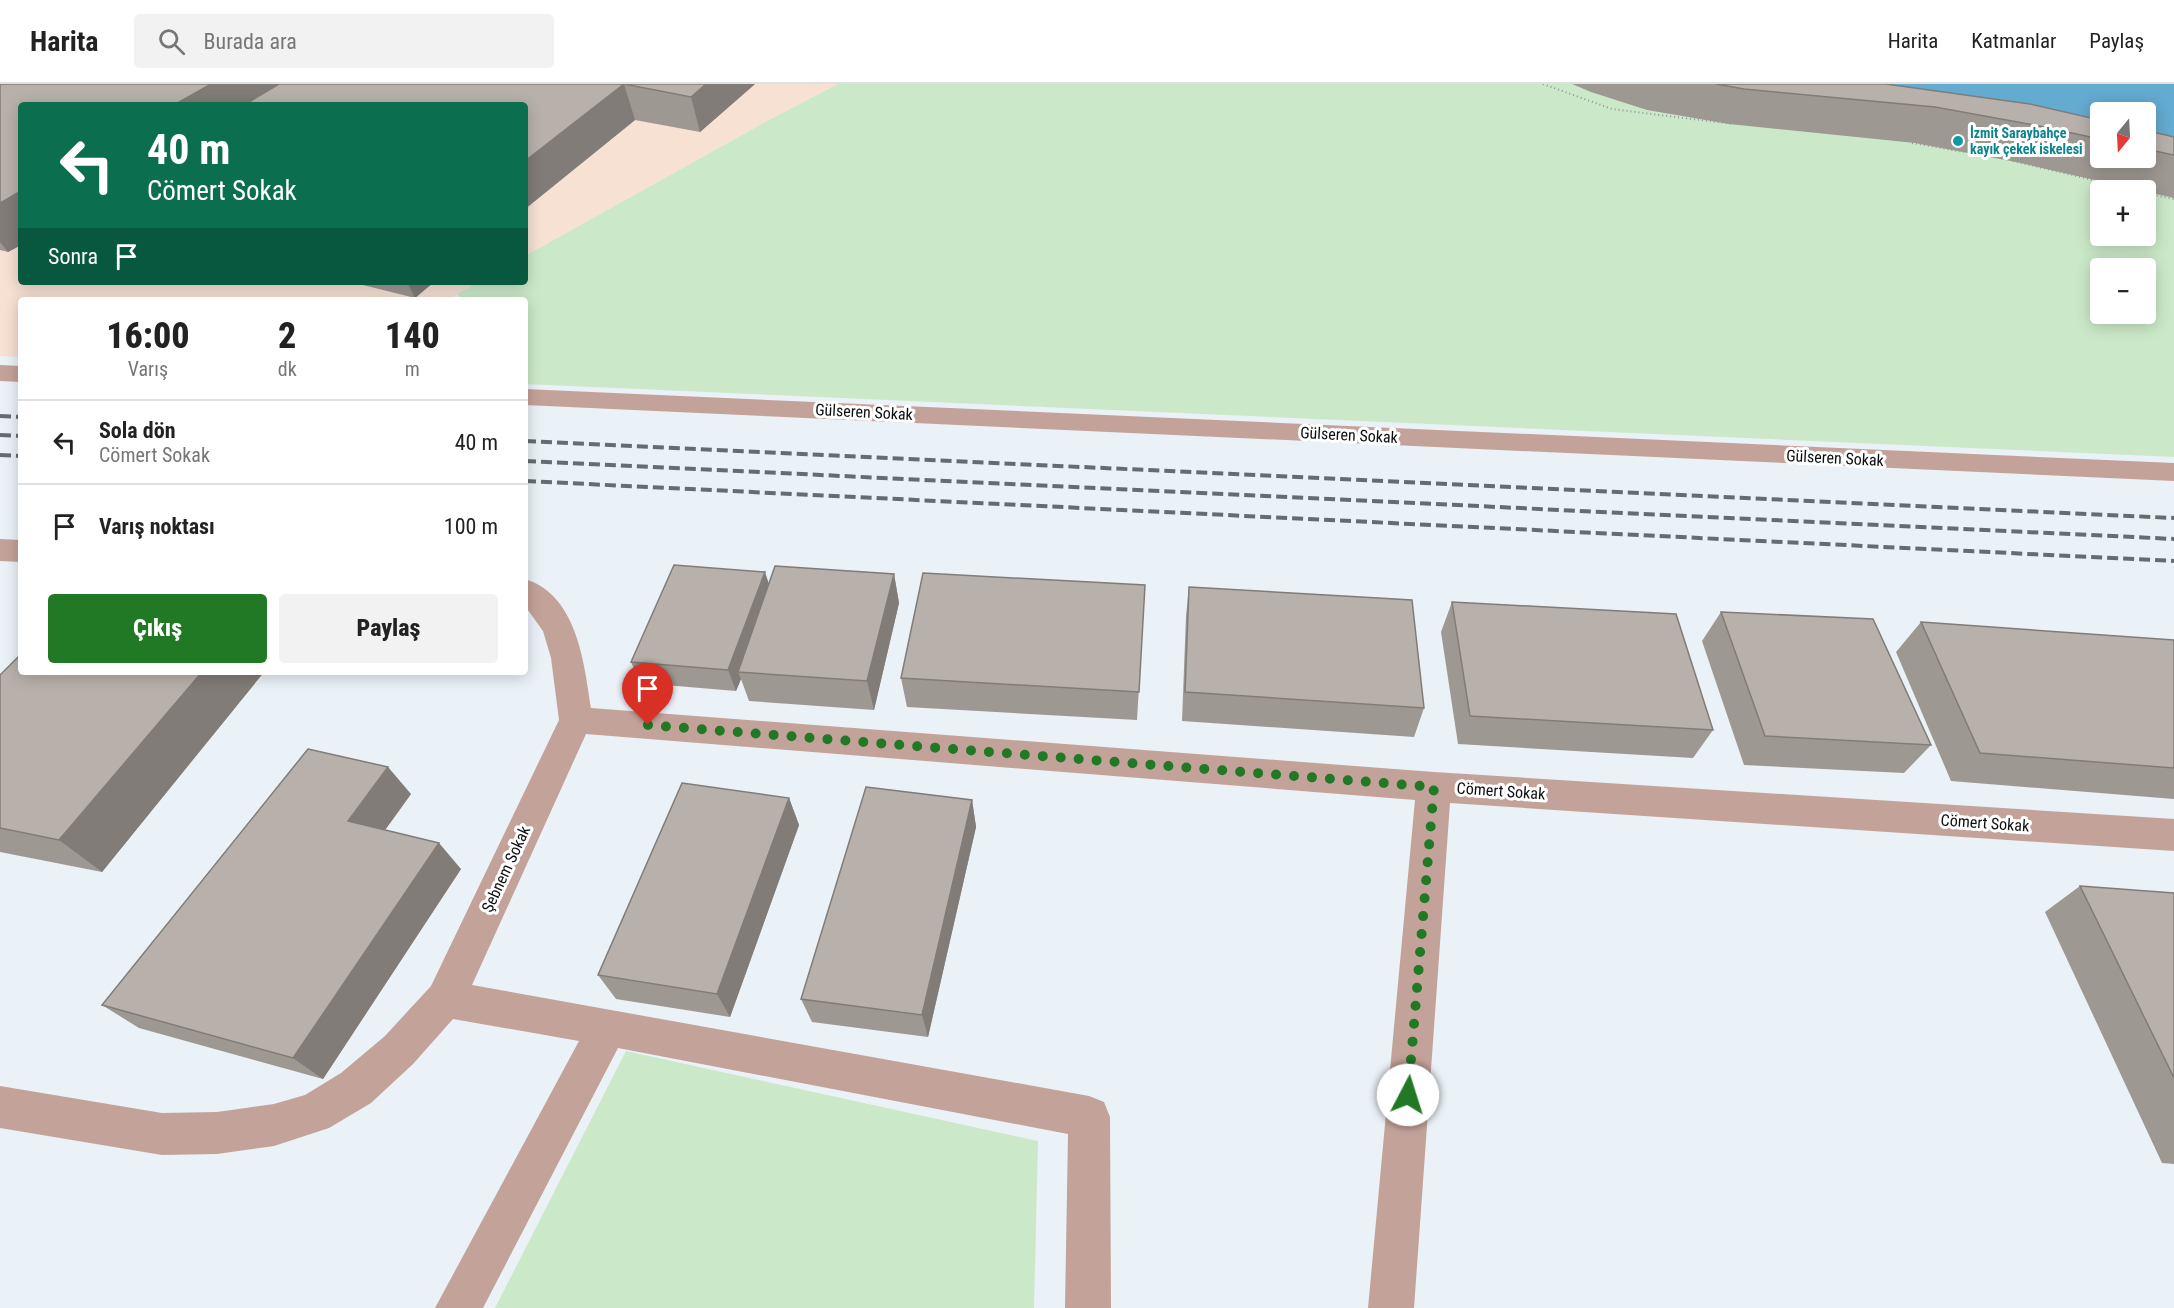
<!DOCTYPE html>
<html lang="tr">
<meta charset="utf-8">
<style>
:root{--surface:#fff;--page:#f2f2f2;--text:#222;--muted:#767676;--line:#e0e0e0;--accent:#217926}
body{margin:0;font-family:"Roboto Condensed",sans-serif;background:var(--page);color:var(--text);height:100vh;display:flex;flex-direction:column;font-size:22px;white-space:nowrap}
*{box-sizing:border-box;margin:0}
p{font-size:20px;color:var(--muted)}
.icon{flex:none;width:33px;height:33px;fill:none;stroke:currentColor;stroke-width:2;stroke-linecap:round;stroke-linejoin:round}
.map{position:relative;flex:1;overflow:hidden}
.drawer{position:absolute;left:18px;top:213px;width:510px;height:378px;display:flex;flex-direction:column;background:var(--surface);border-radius:6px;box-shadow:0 3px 15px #0003}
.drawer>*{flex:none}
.guide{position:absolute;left:18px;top:18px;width:510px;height:183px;border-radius:6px;box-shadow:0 3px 15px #0003;background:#0b6e4f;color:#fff;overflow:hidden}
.needle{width:39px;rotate:198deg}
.tools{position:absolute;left:2090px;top:18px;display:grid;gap:12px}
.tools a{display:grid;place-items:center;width:66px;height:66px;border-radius:6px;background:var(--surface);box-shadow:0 3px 15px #0003;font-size:30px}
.pin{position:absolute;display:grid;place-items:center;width:51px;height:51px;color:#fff;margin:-62px -26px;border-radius:50% 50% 50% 0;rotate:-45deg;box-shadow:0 0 6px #0007}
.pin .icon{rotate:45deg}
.me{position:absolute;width:66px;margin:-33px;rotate:5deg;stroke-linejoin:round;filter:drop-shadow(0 0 4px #0008)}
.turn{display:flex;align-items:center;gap:21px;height:126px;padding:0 30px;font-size:27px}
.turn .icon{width:78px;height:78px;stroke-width:2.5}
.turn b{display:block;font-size:42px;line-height:51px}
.then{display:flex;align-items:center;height:57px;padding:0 30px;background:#0003;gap:12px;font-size:22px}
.eta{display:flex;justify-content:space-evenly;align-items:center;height:102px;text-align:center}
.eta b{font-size:36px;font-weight:800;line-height:42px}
.cta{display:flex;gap:12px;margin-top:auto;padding:12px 30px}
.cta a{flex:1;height:69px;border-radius:6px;background:var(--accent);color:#fff;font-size:24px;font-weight:800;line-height:69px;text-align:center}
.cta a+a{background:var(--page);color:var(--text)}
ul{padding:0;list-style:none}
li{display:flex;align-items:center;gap:18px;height:84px;padding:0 30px;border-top:2px solid var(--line)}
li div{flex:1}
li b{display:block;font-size:22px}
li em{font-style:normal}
header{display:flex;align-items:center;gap:36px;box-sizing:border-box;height:84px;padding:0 30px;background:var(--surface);border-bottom:2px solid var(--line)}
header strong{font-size:28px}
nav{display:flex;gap:33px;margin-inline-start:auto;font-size:21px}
.search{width:420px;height:54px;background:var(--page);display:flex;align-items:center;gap:15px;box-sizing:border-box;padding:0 21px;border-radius:6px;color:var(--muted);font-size:22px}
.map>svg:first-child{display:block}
</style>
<header>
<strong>Harita</strong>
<div class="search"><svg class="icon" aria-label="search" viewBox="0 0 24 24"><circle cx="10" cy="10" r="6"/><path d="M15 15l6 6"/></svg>Burada ara</div>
<nav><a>Harita</a><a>Katmanlar</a><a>Paylaş</a></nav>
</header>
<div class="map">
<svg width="2174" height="1224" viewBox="0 0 2174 1224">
<rect width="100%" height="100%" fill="#eaf1f7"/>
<!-- industrial -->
<path fill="#f6e1d3" d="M0,0h838l-69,36 -244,136v-151h-504v177h458l-32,18h-426v57l-21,-1z"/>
<!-- green -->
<g fill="#cbe9c8" fill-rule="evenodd">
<path d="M838,0h781l555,95v278l-1649,-73v-84h-62l-6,-6 22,-12h46v-26l244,-136zM2100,106h45v46h-45zM2100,184h45v46h-45z"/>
<path d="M626,967l412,90 -4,167h-539z"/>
</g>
<!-- water -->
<path fill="#63abd0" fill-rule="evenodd" d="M1619,0h555v95zM2100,28h45v46h-45z"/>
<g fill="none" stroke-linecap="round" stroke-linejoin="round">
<!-- path -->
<g stroke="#90959a" stroke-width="2" stroke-dasharray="1 3" stroke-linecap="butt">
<path d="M1543,0l69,25 120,15"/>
<path d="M1912,59l52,9"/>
<path d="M2013,77l122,29"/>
<path d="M2145,109l29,6"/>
</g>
<!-- minor -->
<g fill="#c3a299" fill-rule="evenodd">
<path d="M0,281l21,1v16l-21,-1z"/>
<path d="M525,305l1649,74v18l-1649,-76z"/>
<path d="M0,455l21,1v22l-21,-1z"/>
<path d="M525,495c52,16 59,83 66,129l843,64 740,47v32l-724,-48 -36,505h-46l47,-508 -829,-66 -114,251 617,111 15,6 6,15 1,191h-46l3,-174 -450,-86 -135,260h-48l144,-267 -126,-22 -40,45 -42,39 -42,25 -55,18 -57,8 -55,1 -162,-27v-42l162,27 55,-1 57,-8 31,-9 36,-22 44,-37 46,-50 128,-266 -8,-62 -8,-27 -18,-25z"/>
</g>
<!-- rail -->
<g stroke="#666b6e" stroke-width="4" stroke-dasharray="11 5" stroke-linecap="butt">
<path d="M0,332l21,1"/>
<path d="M0,351l21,1"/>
<path d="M525,357l1649,77"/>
<path d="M0,371l21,1"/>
<path d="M525,377l1649,78"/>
<path d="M525,397l1649,80"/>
</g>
</g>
<!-- wall -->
<g fill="#9e9893">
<path d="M0,0h755l-55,48 -65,-12 -110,89v-104h-504v140l-13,7 -8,-2z"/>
<path d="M1572,0h314l214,36v38h45v-28l29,7v61l-158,-36 -101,-19 -186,-19 -82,-14 -56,-18z"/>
<path d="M351,198h83l-19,16z"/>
<path d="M894,490l5,29 -25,107 -125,-9 -8,-22 -5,12 -95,-8 -10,-21 138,-79z"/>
<path d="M1145,501l-8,135 -230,-13 -6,-29z"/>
<path d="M1189,503l235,121 -10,29 -232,-16 4,-105z"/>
<path d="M1452,518l261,128 -20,28 -235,-14 -17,-112z"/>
<path d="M1721,528l210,133 -27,28 -160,-8 -42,-124z"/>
<path d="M1921,538l253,18v159l-223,-18 -55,-129z"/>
<path d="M21,588h243l-162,200 -102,-20v-177z"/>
<path d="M411,710l-26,36 76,39 -138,210 -184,-51 -37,-23z"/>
<path d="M789,714l10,27 -69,192 -114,-18 -18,-24z"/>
<path d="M972,716l4,27 -48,210 -116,-15 -11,-23z"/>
<path d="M2080,802l94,7v271l-12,-1 -117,-251z"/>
</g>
<!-- shaded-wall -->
<g fill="#817c78">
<path d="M211,0h80l-35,21h-82z"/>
<path d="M624,0l11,36 -110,89v-48z"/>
<path d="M706,0h49l-55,48 -9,-35z"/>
<path d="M21,107v54l-13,7 -8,-10v-39z"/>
<path d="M407,198h27l-19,16z"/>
<path d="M765,488l7,21 -34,79 3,7 -5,12 -8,-21z"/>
<path d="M894,490l5,29 -25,107 -7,-29z"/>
<path d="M202,588h62l-162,200 -43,-32z"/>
<path d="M388,683l23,27 -39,54 -24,-27z"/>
<path d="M789,714l10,27 -69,192 -13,-23z"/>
<path d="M972,716l4,27 -48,210 -6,-22z"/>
<path d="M439,759l22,26 -138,210 -30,-21z"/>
</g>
<!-- building -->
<g fill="#b8b1ab" stroke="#817c78" stroke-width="1.5">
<path d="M0,0h211l-37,21h-153v86l-21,12z"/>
<path d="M279,0h427l-15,13 -67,-13 -99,77v-56h-281z"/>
<path d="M1716,0h170l144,20 70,16v19l-61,-13 -104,-19 -191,-18z"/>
<path d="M2145,46l29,7v18l-29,-6z"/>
<path d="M674,481l91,7 -37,98 -97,-8z"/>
<path d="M775,482l119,8 -27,107 -129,-9z"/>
<path d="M923,489l222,12 -6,107 -238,-14z"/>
<path d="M1189,503l223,13 12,108 -239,-16z"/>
<path d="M1452,518l224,12 37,116 -243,-14z"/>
<path d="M1721,528l152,7 58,126 -166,-9z"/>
<path d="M1921,538l253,18v128l-194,-15z"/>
<path d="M21,570v18h181l-143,168 -59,-12v-153z"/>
<path d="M308,665l80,18 -40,54 91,22 -146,215 -191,-53z"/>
<path d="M682,699l107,15 -72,196 -119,-19z"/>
<path d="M866,703l106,13 -50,215 -121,-16z"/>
<path d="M2080,802l94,7v185z"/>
</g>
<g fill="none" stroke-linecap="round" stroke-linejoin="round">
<!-- route -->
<path stroke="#217926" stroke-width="10" stroke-dasharray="0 18" d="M648,641l786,62 -26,308"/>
</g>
<!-- markers -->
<circle fill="#0f9aa8" stroke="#fff" stroke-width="2" cx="1958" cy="57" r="6"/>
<g text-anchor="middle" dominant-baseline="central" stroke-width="6" stroke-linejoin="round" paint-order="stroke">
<!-- far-culture labels -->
<g font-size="14" font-weight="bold" fill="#0d838f" stroke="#fff" text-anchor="start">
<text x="1970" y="49">İzmit Saraybahçe<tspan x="1970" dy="16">kayık çekek iskelesi</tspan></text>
</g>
<!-- street labels -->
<g font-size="16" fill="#0c0e10" stroke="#fff">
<text transform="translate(864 328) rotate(3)">Gülseren Sokak</text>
<text transform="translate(1349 351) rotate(3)">Gülseren Sokak</text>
<text transform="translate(1835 374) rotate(3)">Gülseren Sokak</text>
<text transform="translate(1501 707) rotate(4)">Cömert Sokak</text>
<text transform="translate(1985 739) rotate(4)">Cömert Sokak</text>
<text transform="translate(506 785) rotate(-65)">Şebnem Sokak</text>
</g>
</g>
</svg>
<div class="tools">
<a><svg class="needle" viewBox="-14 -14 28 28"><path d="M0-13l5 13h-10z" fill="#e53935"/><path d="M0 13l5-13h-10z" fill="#767676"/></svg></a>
<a>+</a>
<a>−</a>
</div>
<div class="pin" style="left:648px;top:641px;background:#d93025"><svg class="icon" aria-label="arrive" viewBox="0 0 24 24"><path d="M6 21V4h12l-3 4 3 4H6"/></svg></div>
<svg class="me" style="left:1408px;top:1011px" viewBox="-20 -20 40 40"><circle r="19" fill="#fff"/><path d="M0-13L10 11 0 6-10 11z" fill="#217926"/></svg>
<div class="guide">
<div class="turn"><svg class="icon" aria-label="left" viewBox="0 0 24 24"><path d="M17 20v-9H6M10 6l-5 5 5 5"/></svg><div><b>40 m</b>Cömert Sokak</div></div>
<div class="then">Sonra<svg class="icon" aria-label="arrive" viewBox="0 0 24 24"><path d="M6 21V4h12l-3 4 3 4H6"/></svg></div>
</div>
<section class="drawer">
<div class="eta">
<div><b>16:00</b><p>Varış</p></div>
<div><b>2</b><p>dk</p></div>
<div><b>140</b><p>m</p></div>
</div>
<ul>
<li><svg class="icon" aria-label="left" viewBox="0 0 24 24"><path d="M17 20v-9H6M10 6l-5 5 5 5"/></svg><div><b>Sola dön</b><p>Cömert Sokak</p></div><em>40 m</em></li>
<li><svg class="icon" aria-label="arrive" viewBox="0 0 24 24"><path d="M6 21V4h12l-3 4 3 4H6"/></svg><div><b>Varış noktası</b></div><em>100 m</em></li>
</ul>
<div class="cta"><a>Çıkış</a><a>Paylaş</a></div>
</section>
</div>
